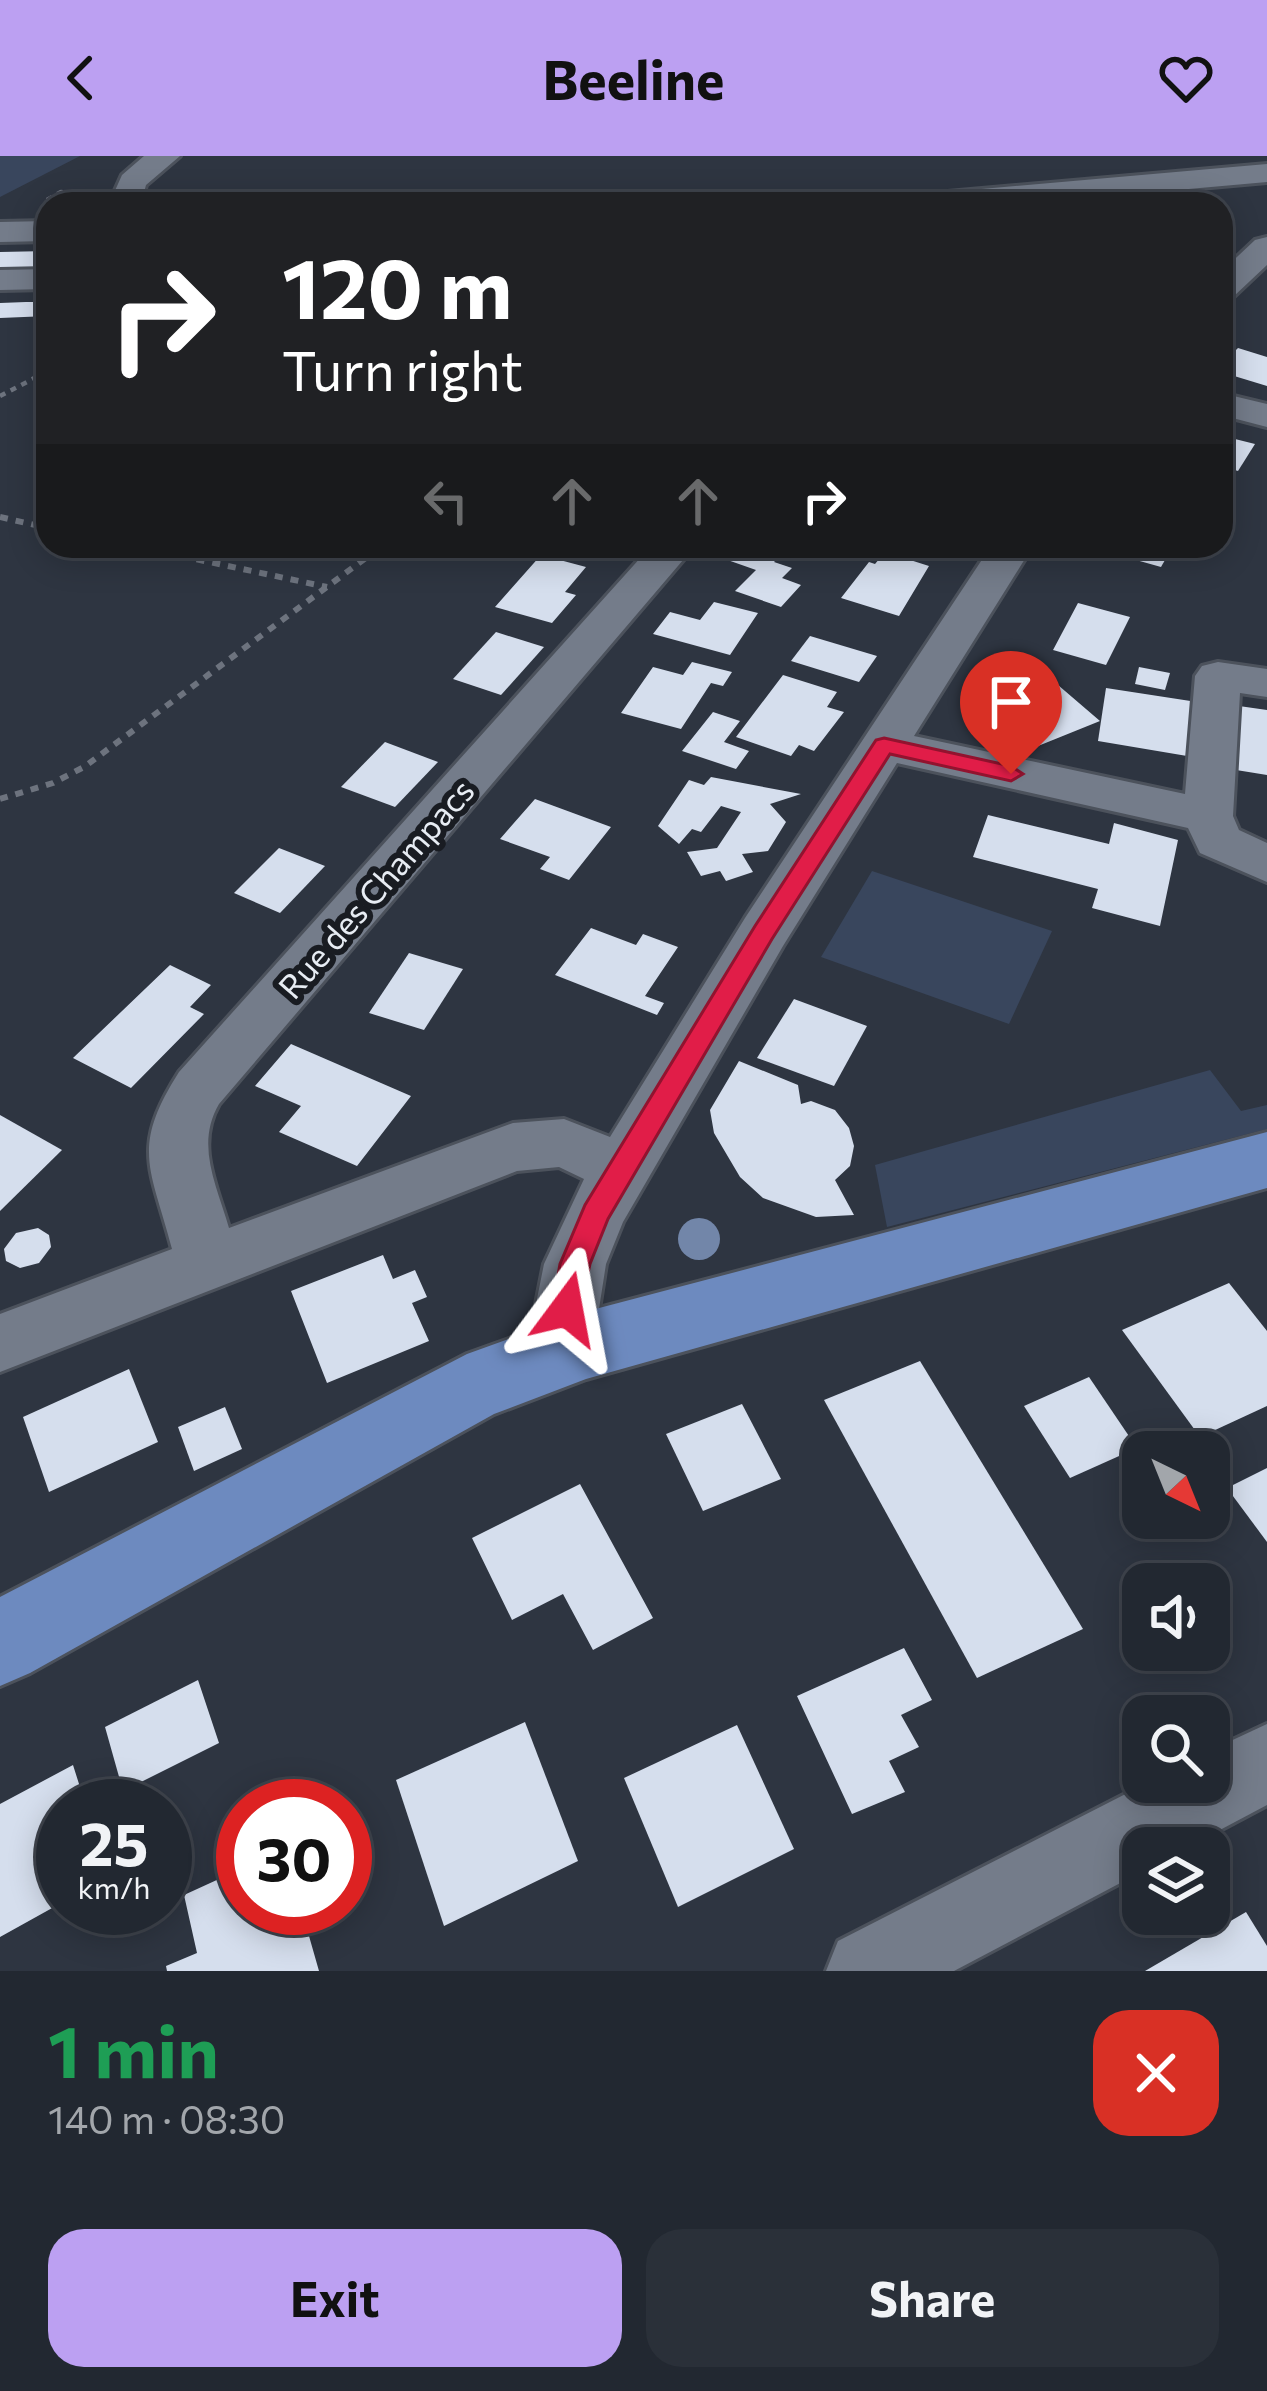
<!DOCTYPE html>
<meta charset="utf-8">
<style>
:root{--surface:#222831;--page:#2a3039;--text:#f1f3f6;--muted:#a2a6ab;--line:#3f444d;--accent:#bca0f2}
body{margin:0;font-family:Commissioner,sans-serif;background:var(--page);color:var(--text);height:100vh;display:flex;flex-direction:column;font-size:45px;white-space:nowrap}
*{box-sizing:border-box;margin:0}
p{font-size:39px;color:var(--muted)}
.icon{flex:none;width:66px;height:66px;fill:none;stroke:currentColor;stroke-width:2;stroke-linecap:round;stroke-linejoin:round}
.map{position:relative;height:1815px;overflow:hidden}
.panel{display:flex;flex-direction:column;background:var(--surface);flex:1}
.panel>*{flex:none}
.banner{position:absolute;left:36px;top:36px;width:1197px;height:366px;border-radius:36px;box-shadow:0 6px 30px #0003,0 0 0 3px var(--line);background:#202124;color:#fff;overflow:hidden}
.needle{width:78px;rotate:137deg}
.buttons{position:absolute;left:1122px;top:1275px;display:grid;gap:24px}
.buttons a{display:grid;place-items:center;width:108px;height:108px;border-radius:24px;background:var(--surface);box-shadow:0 6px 30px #0003,0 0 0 3px var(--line);font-size:60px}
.speed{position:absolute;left:36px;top:1623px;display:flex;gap:24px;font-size:60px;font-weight:700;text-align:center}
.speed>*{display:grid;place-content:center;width:156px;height:156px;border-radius:50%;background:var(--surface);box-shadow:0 6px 30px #0003,0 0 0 3px var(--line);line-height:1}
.speed small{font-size:30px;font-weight:400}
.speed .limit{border:18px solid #d22;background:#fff;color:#111}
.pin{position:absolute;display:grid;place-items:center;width:102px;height:102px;color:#fff;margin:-123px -51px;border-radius:50% 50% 50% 0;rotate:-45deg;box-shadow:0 0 12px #0007}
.pin .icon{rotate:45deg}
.me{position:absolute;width:132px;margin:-66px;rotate:13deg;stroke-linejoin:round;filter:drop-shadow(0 0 9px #0008)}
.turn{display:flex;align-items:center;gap:42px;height:252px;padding:0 48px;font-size:54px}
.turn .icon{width:156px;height:156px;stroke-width:2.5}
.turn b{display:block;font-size:84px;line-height:102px}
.lanes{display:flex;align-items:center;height:114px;padding:0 48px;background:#0003;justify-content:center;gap:60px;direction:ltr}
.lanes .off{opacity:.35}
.round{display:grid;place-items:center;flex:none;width:126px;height:126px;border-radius:36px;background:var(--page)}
.summary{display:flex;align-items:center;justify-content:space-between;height:204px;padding:0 48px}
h1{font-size:72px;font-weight:700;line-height:90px;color:#1e9e55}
.action{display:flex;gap:24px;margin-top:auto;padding:24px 48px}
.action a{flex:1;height:138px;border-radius:36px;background:var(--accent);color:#111;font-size:48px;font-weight:700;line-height:138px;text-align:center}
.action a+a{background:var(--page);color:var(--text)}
header{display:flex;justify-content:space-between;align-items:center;height:156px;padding:0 48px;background:var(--accent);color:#111;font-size:54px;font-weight:700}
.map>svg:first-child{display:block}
</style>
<header><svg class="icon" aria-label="back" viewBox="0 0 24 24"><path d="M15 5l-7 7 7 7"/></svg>Beeline<svg class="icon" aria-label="heart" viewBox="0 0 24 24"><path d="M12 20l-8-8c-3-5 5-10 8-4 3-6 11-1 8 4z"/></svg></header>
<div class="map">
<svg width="1267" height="1815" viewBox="0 0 1267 1815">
<rect width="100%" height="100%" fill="#2e3541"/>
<!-- green -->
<g fill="#39465d">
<path d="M0,0h80l-80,41z"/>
<path d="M872,715l180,60 -43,93 -188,-67z"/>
<path d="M1210,914l31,41 26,-6v24l-380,98 -12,-62z"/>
</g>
<!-- building -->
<g fill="#d5deed">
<path d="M48,95v17l-48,1v-17z"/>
<path d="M26,146h22v14l-48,2v-15z"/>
<path d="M1238,192l29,9v29l-46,-14v-7z"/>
<path d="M1227,281l28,7 -17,27 -17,-5v-26z"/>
<path d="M730,390h59l-15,16 18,6 -10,10 19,7 -20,22 -46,-16 21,-21 -37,-13z"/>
<path d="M1107,390h66l-12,21 -57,-16z"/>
<path d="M885,396l44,14 -30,50 -58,-18 28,-36 6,2z"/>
<path d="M541,399l45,12 -21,25 11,3 -24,28 -57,-16z"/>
<path d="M714,446l44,11 -28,42 -77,-21 17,-22 30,8z"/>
<path d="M1078,447l52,14 -24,48 -53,-15z"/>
<path d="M496,476l48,15 -43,48 -48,-16z"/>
<path d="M810,480l67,20 -18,26 -68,-21z"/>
<path d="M692,506l40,10 -9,14 -12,-3 -30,46 -60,-16 32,-46 30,8z"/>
<path d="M1018,511l20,17 13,-5 49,42 -62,25 -21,-19 -24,-6 -2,-18 -20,-19z"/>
<path d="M1139,511l31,6 -5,17 -30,-6z"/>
<path d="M783,519l54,17 -10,15 17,5 -30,39 -15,-6 -8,11 -55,-19z"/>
<path d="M1106,532l91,14 -4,55 -95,-16z"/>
<path d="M1232,549l35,5v65l-37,-6z"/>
<path d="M713,556l27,9 -16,21 25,9 -13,18 -54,-18z"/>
<path d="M385,586l53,20 -43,45 -54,-20z"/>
<path d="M711,621l90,17 -31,10 16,18 -18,29 -26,3 11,18 -27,9 -6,-10 -19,5 -14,-24 30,-4 24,-36 -20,-6 -20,26 -9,-3 -13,15 -21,-18 31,-46 15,5z"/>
<path d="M535,643l76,28 -42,53 -29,-11 10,-12 -50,-18z"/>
<path d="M988,659l121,29 5,-21 64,17 -18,86 -68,-18 6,-19 -125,-32z"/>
<path d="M279,692l46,18 -45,47 -46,-20z"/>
<path d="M591,772l45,17 7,-11 35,13 -33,49 19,7 -7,12 -102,-40z"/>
<path d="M409,797l54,16 -39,61 -55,-17z"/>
<path d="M170,809l41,20 -21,22 14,7 -73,74 -58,-30z"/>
<path d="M794,843l73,27 -33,60 -77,-28z"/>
<path d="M291,888l120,52 -54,70 -78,-34 22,-26 -46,-20z"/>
<path d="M739,905l59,24 3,19 10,-3 24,9 14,18 5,18 -4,20 -15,14 19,35 -38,2 -53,-19 -23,-21 -26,-44 -4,-23z"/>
<path d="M0,959l62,35 -62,61z"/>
<path d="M38,1072l11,7 2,12 -12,16 -19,5 -14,-7 -2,-12 12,-16z"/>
<path d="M383,1099l10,24 22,-9 12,27 -15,6 17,38 -102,42 -36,-92z"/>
<path d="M1229,1127l38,48v75l-67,31 -78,-107z"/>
<path d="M920,1205l163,268 -106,49 -153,-278z"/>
<path d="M129,1213l29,73 -109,50 -26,-75z"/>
<path d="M1089,1221l48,71 -67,30 -46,-72z"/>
<path d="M742,1248l39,75 -78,32 -37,-77z"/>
<path d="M225,1251l17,42 -48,22 -16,-44z"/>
<path d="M1267,1312v74l-40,-54z"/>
<path d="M580,1328l73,134 -60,32 -30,-56 -51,26 -40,-82z"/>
<path d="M904,1492l28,52 -31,15 18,32 -30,14 16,31 -53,22 -55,-118z"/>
<path d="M198,1524l21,63 -96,48 -18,-64z"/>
<path d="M525,1566l53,139 -134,65 -48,-146z"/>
<path d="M737,1569l57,124 -116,58 -54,-129z"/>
<path d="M73,1609l13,41h-23v96l-63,35v-133z"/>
<path d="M243,1712v40h58l18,63h-152l-1,-5 31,-13 -13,-58z"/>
<path d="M1246,1756l21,34v25h-122z"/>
</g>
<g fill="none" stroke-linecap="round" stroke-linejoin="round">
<defs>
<g id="minor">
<path d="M144,0h36l-34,29 -5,19h-32l13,-29z"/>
<path d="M1267,8v18l-246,22h-123l16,-9z"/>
<path d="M48,65v20l-48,1v-20z"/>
<path d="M1267,81v28l-34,32 -12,3v-28l34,-32z"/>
<path d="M48,113v20l-48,1v-20z"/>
<path d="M1221,237l46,11v23l-46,-12z"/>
<path d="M651,390h44l-476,558c-24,41 -2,82 10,124l284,-105 51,-4 46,18 135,-219 246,-372h42l-119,190 271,58 10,-118 7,-10 16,-4 49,7v28l-27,-4 -7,123 6,14 28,13v39l-67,-29 -12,-25 -291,-65 -114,183 -160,276 -17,42 -7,45 18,37 -10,21 -23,8 -23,-8 -26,-58 9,-45 40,-85 -25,-12 -42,4 -517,201v-58l172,-65c-21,-81 -42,-100 7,-177z"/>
<path d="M1267,1568v81l-81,43h-43v23l-189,100h-128l12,-30 311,-159h60v-31z"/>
</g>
<path id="major" d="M1267,976v56l-681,191 -92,35 -464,259 -30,13v-89l467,-243 117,-42z"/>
</defs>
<!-- minor casing -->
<use href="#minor" stroke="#4c525c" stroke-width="6"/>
<!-- major casing -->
<use href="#major" stroke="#4c525c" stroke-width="6"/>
<!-- path-far1 -->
<g stroke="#6d737e" stroke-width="4.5" stroke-dasharray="6 6" stroke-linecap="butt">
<path d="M47,44l14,-8 29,3"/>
<path d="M0,240l48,-25"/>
</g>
<!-- path -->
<g stroke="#6d737e" stroke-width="6" stroke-dasharray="8 8" stroke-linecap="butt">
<path d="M0,361l48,11"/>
<path d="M134,390l193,41"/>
<path d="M0,643l53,-16 31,-16 298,-221"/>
</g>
<!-- minor -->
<use href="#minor" fill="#747c8a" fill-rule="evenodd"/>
<!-- major -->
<use href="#major" fill="#6d8abf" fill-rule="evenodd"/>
</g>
<!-- trees -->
<circle fill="#7286a9" cx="699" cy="1083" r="21"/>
<!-- route -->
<path fill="#e11d48" stroke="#92132f" stroke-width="3" d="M884,582l127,28 12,8 -12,7 -121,-27 -118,185 -164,280 -18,45 -12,54 -11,4 -11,-4 -4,-9 8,-45 25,-59 170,-279 121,-186z"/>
<g text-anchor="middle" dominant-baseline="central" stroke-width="12" stroke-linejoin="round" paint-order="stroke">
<!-- street labels -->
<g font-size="33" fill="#e7ecf3" stroke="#191c22">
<text transform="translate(375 732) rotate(-49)">Rue des Champacs</text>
</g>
</g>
</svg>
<div class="buttons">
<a><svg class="needle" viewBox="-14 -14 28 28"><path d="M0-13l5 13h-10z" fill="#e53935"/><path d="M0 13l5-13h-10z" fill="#a2a6ab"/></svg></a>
<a><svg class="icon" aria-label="sound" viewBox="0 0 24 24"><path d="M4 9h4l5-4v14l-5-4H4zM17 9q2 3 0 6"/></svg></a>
<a><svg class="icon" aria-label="search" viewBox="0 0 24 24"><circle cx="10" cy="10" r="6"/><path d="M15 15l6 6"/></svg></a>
<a><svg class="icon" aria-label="layers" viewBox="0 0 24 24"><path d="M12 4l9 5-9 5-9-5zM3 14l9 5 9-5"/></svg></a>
</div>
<div class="speed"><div>25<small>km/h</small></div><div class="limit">30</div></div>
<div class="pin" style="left:1011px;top:618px;background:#d93025"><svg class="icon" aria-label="arrive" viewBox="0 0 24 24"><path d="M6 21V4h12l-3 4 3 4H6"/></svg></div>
<svg class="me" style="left:567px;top:1153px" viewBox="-20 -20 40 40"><path d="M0-17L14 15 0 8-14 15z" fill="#e11d48" stroke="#fff" stroke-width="4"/></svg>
<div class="banner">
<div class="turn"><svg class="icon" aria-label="right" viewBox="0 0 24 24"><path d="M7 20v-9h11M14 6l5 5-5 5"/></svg><div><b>120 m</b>Turn right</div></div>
<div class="lanes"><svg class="icon off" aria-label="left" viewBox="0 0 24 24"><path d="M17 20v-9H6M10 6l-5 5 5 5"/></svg><svg class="icon off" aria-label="ahead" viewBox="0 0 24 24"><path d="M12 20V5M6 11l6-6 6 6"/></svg><svg class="icon off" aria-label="ahead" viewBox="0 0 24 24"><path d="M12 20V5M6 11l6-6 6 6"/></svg><svg class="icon" aria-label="right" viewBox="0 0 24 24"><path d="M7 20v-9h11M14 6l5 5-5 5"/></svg></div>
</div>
</div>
<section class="panel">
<div class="summary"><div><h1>1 min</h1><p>140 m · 08:30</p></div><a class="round" style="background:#d93025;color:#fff"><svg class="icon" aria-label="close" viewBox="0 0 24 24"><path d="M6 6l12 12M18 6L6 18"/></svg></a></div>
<div class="action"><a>Exit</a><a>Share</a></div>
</section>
